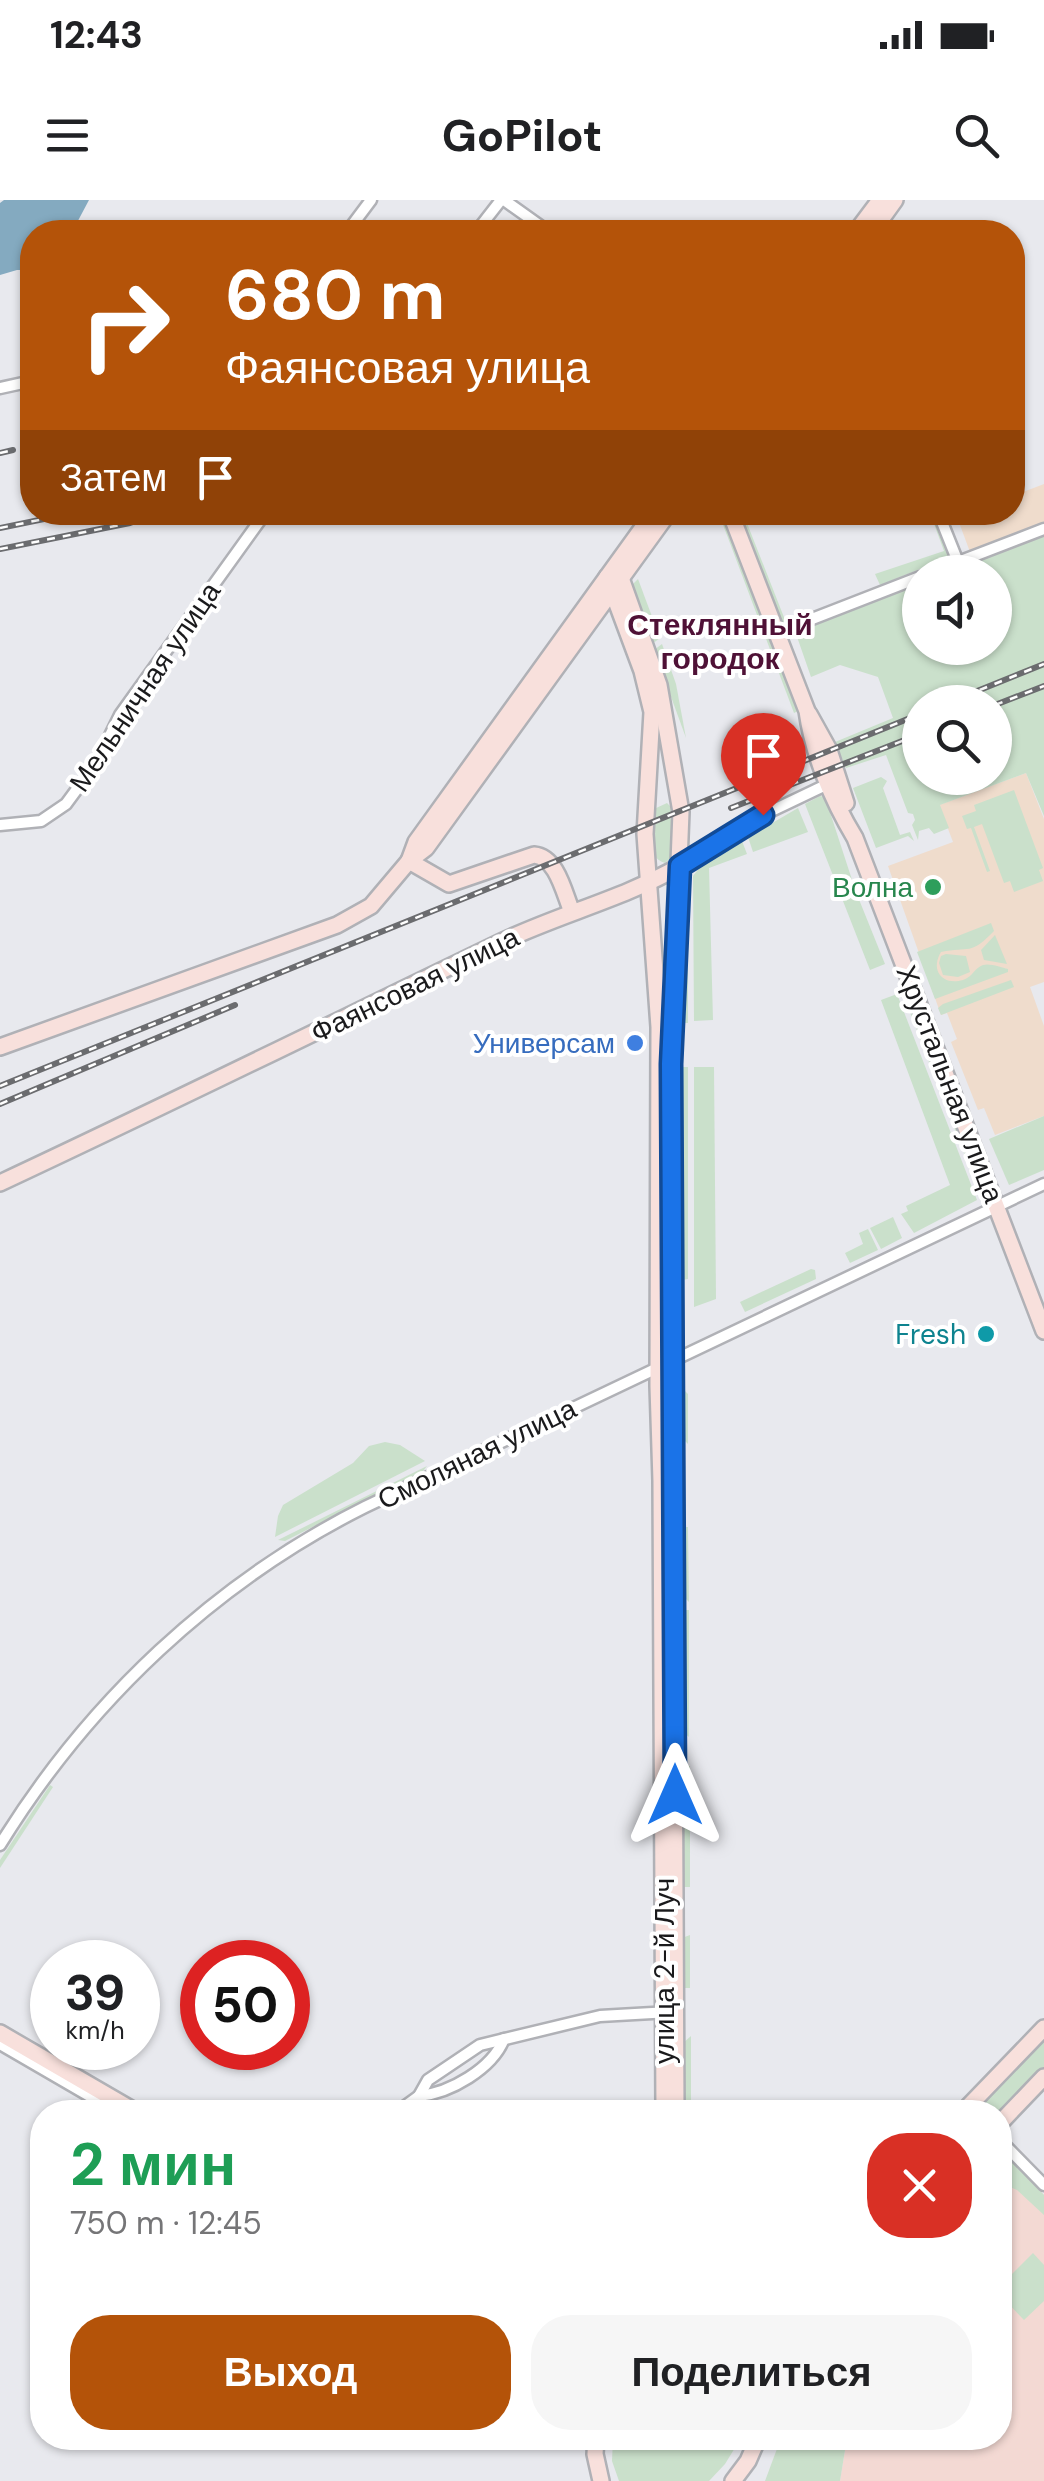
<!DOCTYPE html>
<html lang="ru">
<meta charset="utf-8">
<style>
:root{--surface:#fff;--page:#f6f6f6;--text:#202124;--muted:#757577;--accent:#b45309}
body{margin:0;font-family:"DM Sans",sans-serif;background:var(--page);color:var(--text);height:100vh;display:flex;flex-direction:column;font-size:38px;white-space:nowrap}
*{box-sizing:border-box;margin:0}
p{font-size:32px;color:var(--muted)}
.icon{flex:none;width:55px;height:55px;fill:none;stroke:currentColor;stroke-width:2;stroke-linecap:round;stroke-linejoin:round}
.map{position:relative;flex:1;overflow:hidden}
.details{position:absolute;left:30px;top:1900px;width:982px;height:350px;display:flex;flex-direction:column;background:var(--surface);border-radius:40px;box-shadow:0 2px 8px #0004}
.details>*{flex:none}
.top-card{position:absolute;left:20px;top:20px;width:1005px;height:305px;border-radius:40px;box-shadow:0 2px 8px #0004;background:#b45309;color:#fff;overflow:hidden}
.fabs{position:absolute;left:902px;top:355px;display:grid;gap:20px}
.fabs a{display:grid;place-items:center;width:110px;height:110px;border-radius:50%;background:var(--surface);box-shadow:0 2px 8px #0004;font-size:50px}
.speed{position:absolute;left:30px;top:1740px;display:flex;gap:20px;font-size:50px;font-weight:700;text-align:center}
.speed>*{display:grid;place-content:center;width:130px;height:130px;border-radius:50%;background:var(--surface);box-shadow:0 2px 8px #0004;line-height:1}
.speed small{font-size:25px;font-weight:400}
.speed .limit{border:15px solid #d22;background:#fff;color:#111}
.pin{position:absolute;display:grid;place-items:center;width:85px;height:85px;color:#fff;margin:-102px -42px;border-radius:50% 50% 50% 0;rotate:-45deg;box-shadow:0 0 10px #0007}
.pin .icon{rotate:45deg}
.me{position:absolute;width:110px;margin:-55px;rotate:0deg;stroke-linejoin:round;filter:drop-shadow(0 0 8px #0008)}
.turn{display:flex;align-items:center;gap:35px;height:210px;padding:0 40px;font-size:45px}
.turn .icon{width:130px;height:130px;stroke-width:2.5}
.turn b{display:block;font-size:70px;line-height:85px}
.then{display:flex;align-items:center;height:95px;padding:0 40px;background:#0003;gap:20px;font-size:38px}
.round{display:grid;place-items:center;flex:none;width:105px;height:105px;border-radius:40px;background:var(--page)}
.overview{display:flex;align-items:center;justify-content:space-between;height:170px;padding:0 40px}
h1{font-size:60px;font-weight:700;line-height:75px;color:#1e9e55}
.button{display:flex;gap:20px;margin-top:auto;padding:20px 40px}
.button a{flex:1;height:115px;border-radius:40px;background:var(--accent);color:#fff;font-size:40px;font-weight:700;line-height:115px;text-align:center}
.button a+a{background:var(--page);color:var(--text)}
.status{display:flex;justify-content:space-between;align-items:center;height:70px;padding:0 50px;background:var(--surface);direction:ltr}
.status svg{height:28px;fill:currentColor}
header{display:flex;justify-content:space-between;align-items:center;height:130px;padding:0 40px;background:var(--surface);font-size:45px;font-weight:700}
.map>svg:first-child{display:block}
</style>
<div class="status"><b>12:43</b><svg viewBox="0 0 49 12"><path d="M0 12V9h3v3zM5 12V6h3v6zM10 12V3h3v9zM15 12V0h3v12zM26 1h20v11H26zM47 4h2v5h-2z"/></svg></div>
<header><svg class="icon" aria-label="menu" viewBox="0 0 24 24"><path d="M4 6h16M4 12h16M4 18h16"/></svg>GoPilot<svg class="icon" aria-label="search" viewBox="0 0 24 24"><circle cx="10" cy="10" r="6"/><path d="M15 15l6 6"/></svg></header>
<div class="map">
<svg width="1044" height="2281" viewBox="0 0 1044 2281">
<rect width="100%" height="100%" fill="#e8e9ee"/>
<!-- education -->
<g fill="#efdccc">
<path d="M1044,284v40l-74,28 -13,-35 13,-4 42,-1 1,-16z"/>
<path d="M1026,573l18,46v163l-14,5 14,39v90l-49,19 -11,-27 -6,2 -27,-68 6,-3 -10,-26 -6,2 -53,-149 65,-24 -14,-37z"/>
</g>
<!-- medical -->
<path fill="#f3d9d3" d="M1000,1948l44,47v286h-204l7,-43h153z"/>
<!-- green -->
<g fill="#cae0cb" fill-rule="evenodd">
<path d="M722,313l76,198 -4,2 -75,-199z"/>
<path d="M738,313h5l44,112 -6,-3z"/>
<path d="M930,313l4,3 16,41 -70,28 -5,-11 69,-23z"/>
<path d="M1044,335v281l-18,-43 -86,32 9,23 -15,6 -5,-6 -10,3 -1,9 -6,-15 3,-5 -2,-6 -5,-1 -22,-58 -40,13 -11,-26 58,-24 -15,-41 -38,-12 -29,12 -16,-46 125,-49v66h75v-76h-49zM920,502h75v76h-75z"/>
<path d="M638,379l22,59 -8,6 -21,-58z"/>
<path d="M662,444l14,40 10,54 -32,-88z"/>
<path d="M881,577l6,4 -4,7 17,47 10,-3 4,9 -6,-5 -32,12 -23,-60z"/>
<path d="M1014,590l29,78 -4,2 4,11 -29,11 -4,-11 -6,2 -22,-59 -8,3 16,44 -3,1 -16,-44 -4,1 -5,-13 14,-5 -2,-6z"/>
<path d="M820,596l5,1 31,95 29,72 -15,6 -65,-166z"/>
<path d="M667,603l8,8 -1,44 -9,8c-22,-7 -12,-36 -11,-54z"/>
<path d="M798,608l10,24 -55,20 -5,-15z"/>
<path d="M742,641l5,13 -38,14 4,152 -19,1 -1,-145 11,-14z"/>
<path d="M683,706h5v117h-10z"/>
<path d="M991,723l3,8c-24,25 -24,15 -53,21 -11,18 1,34 22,28 10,-3 11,-12 20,-15 7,-2 18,2 25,4v3l-73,27 -18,-47z"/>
<path d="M995,735l12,29 -23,-4 -3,-10z"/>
<path d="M946,754l20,2 4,16 -12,5 -15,-2 -4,-12 2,-7z"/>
<path d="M1011,780l3,7 -73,28 -3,-7 5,-4z"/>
<path d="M903,785l78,201 -4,1 -76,-198z"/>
<path d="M897,794l80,206 -63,33 -13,-19 7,-3 -2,-5 44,-21 -69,-185z"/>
<path d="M678,867h10v212l-6,1 -4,-33z"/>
<path d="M694,867h20l2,232 -22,8z"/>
<path d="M1044,916v54l-35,15 -20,-46z"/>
<path d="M893,1017l9,21 -21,11 -11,-21z"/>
<path d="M868,1029l10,21 -28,13 -5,-10 18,-9 -4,-11z"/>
<path d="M811,1069l4,1 1,9 -71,33 -5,-10z"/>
<path d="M680,1186l8,8v50l-8,-8z"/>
<path d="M385,1242l15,3 25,16 -150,76 3,-21 5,-11 70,-42 16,-17z"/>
<path d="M427,1266l-4,5 -138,70 -7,-1z"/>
<path d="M680,1327h8l1,75 -8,-8z"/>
<path d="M686,1410h3v127l-8,-7v-112z"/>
<path d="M690,1566v121h-8l-1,-120z"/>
<path d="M50,1585l3,2 -53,81v-8z"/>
<path d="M690,1735v53h-8v-50z"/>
<path d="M691,1836v76h-8v-69z"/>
<path d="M1044,1836v31l-44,46 -28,-1z"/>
<path d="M1000,1948l44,47v20l-27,-25 -17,-7z"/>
<path d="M1033,2053l11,12v36l-20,19 -24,-25v-9z"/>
<path d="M613,2238h128l-16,26 -16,17h-90l-7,-20z"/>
<path d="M781,2238h66l-7,43h-75z"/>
</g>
<!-- water -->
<path fill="#84aac0" d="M4,0h85l-17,32h-40v38h-15l-17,5v-72z"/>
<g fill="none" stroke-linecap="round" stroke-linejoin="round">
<defs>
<g id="street">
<path d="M504,0l45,32"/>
<path d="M347,32l24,-32"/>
<path d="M476,32l25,-32"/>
<path d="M0,188l32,-7"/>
<path d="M938,312l20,50"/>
<path d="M932,372l112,-43"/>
<path d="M776,433l144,-56"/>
<path d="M0,625l41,-4 25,-17 31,-42 23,-47 146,-203"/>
<path d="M680,666l83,-51 65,-31"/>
<path d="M0,1645c88,-143 215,-263 365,-338l679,-323"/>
<path d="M0,1844l117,68"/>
<path d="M419,1896c31,-3 73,-27 85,-57"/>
<path d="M397,1912l22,-16 9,-16 52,-35 120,-29 70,-4"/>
<path d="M1000,1940l44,45"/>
</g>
<g id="secondary">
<path d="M856,32l24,-32"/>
<path d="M872,32l23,-32"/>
<path d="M730,312l77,199c6,43 25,89 48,127l189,493"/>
<path d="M607,377l35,94 10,41 -7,122 14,193 -1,359 3,95 3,631"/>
<path d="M621,378l38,107 22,127 -10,251 5,1049"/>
<path d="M809,514l20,36 17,53"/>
<path d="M409,661l7,-19 238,-330"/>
<path d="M409,661l40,23 85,-29c23,2 30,38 38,57"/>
<path d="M0,847l337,-122 34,-19 38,-45 17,-13 243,-336"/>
<path d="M0,983c167,-78 333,-160 499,-240 60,-29 124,-44 181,-77"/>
<path d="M0,1833l136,79"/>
<path d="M963,1912l81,-84"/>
<path d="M1000,1923l44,-46"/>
<path d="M596,2238l-1,16 6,27"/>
<path d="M733,2281l15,-20 10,-23"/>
</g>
</defs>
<!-- street casing -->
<use href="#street" stroke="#b0b1b6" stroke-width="15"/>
<!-- secondary casing -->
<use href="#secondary" stroke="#b0b1b6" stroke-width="20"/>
<!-- street -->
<use href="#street" stroke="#fff" stroke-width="10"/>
<!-- secondary -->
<use href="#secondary" stroke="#f8e0dc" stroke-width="15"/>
<defs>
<g id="rail">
<path d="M0,253l13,-3"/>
<path d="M0,328l78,-16"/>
<path d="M0,349l130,-26 31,-11"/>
<path d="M950,502l94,-38"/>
<path d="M995,505l49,-19"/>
<path d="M731,608l189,-74"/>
<path d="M0,886l920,-372"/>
<path d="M0,904l235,-99"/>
</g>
</defs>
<!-- rail casing -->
<use href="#rail" stroke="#6b6c6f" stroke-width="6"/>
<!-- rail -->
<use href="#rail" stroke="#fff" stroke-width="2.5" stroke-dasharray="8" stroke-linecap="butt"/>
</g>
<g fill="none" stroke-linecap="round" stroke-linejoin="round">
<defs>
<path id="route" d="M675,1595l-4,-731 9,-198 83,-51"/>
</defs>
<!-- route casing -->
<use href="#route" stroke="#114b97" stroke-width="25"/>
<!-- route -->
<use href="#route" stroke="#1a73e8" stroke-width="18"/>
</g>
<!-- markers -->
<circle fill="#2e9e5b" stroke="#fff" stroke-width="4" cx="933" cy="687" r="10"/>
<circle fill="#3f7fe0" stroke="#fff" stroke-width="4" cx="635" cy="843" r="10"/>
<circle fill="#0f9aa8" stroke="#fff" stroke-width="4" cx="986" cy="1134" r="10"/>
<g text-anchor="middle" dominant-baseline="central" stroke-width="8" stroke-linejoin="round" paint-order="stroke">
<!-- street labels -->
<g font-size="28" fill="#1a1a1c" stroke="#fff">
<text transform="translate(145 487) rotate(-56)">Мельничная улица</text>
<text transform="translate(415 785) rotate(-26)">Фаянсовая улица</text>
<text transform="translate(950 884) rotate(69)">Хрустальная улица</text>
<text transform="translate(477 1254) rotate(-26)">Смоляная улица</text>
<text transform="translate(664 1771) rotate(-90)">улица 2-й Луч</text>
</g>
<!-- leisure labels -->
<g font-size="28" fill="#27864d" stroke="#fff" text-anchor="end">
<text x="913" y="687">Волна</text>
</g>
<!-- shop labels -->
<g font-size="28" fill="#366cbe" stroke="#fff" text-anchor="end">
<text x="615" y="843">Универсам</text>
</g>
<!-- culture labels -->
<g font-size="28" fill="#0d838f" stroke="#fff" text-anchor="end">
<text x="966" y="1134">Fresh</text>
</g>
<!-- neighbourhood labels -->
<g font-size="30" font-weight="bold" fill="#4f1136" stroke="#fff">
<text x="720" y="424">Стеклянный<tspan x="720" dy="34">городок</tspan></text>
</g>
</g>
</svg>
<div class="fabs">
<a><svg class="icon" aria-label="sound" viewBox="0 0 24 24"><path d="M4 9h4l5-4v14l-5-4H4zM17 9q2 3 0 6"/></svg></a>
<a><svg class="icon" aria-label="search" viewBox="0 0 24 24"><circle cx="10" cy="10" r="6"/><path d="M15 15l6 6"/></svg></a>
</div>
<div class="speed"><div>39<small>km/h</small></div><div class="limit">50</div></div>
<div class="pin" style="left:763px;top:615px;background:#d93025"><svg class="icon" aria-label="arrive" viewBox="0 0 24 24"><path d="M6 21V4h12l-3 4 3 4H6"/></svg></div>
<svg class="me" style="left:675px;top:1595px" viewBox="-20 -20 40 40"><path d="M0-17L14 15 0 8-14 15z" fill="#1a73e8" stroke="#fff" stroke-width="4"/></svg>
<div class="top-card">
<div class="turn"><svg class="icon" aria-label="right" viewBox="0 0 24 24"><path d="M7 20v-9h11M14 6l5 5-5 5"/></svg><div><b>680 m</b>Фаянсовая улица</div></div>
<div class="then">Затем<svg class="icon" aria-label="arrive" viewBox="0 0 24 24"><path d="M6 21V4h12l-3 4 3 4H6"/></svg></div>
</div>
<section class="details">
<div class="overview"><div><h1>2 мин</h1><p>750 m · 12:45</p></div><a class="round" style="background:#d93025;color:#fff"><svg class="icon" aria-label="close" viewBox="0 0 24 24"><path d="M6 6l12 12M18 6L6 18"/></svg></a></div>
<div class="button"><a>Выход</a><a>Поделиться</a></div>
</section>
</div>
